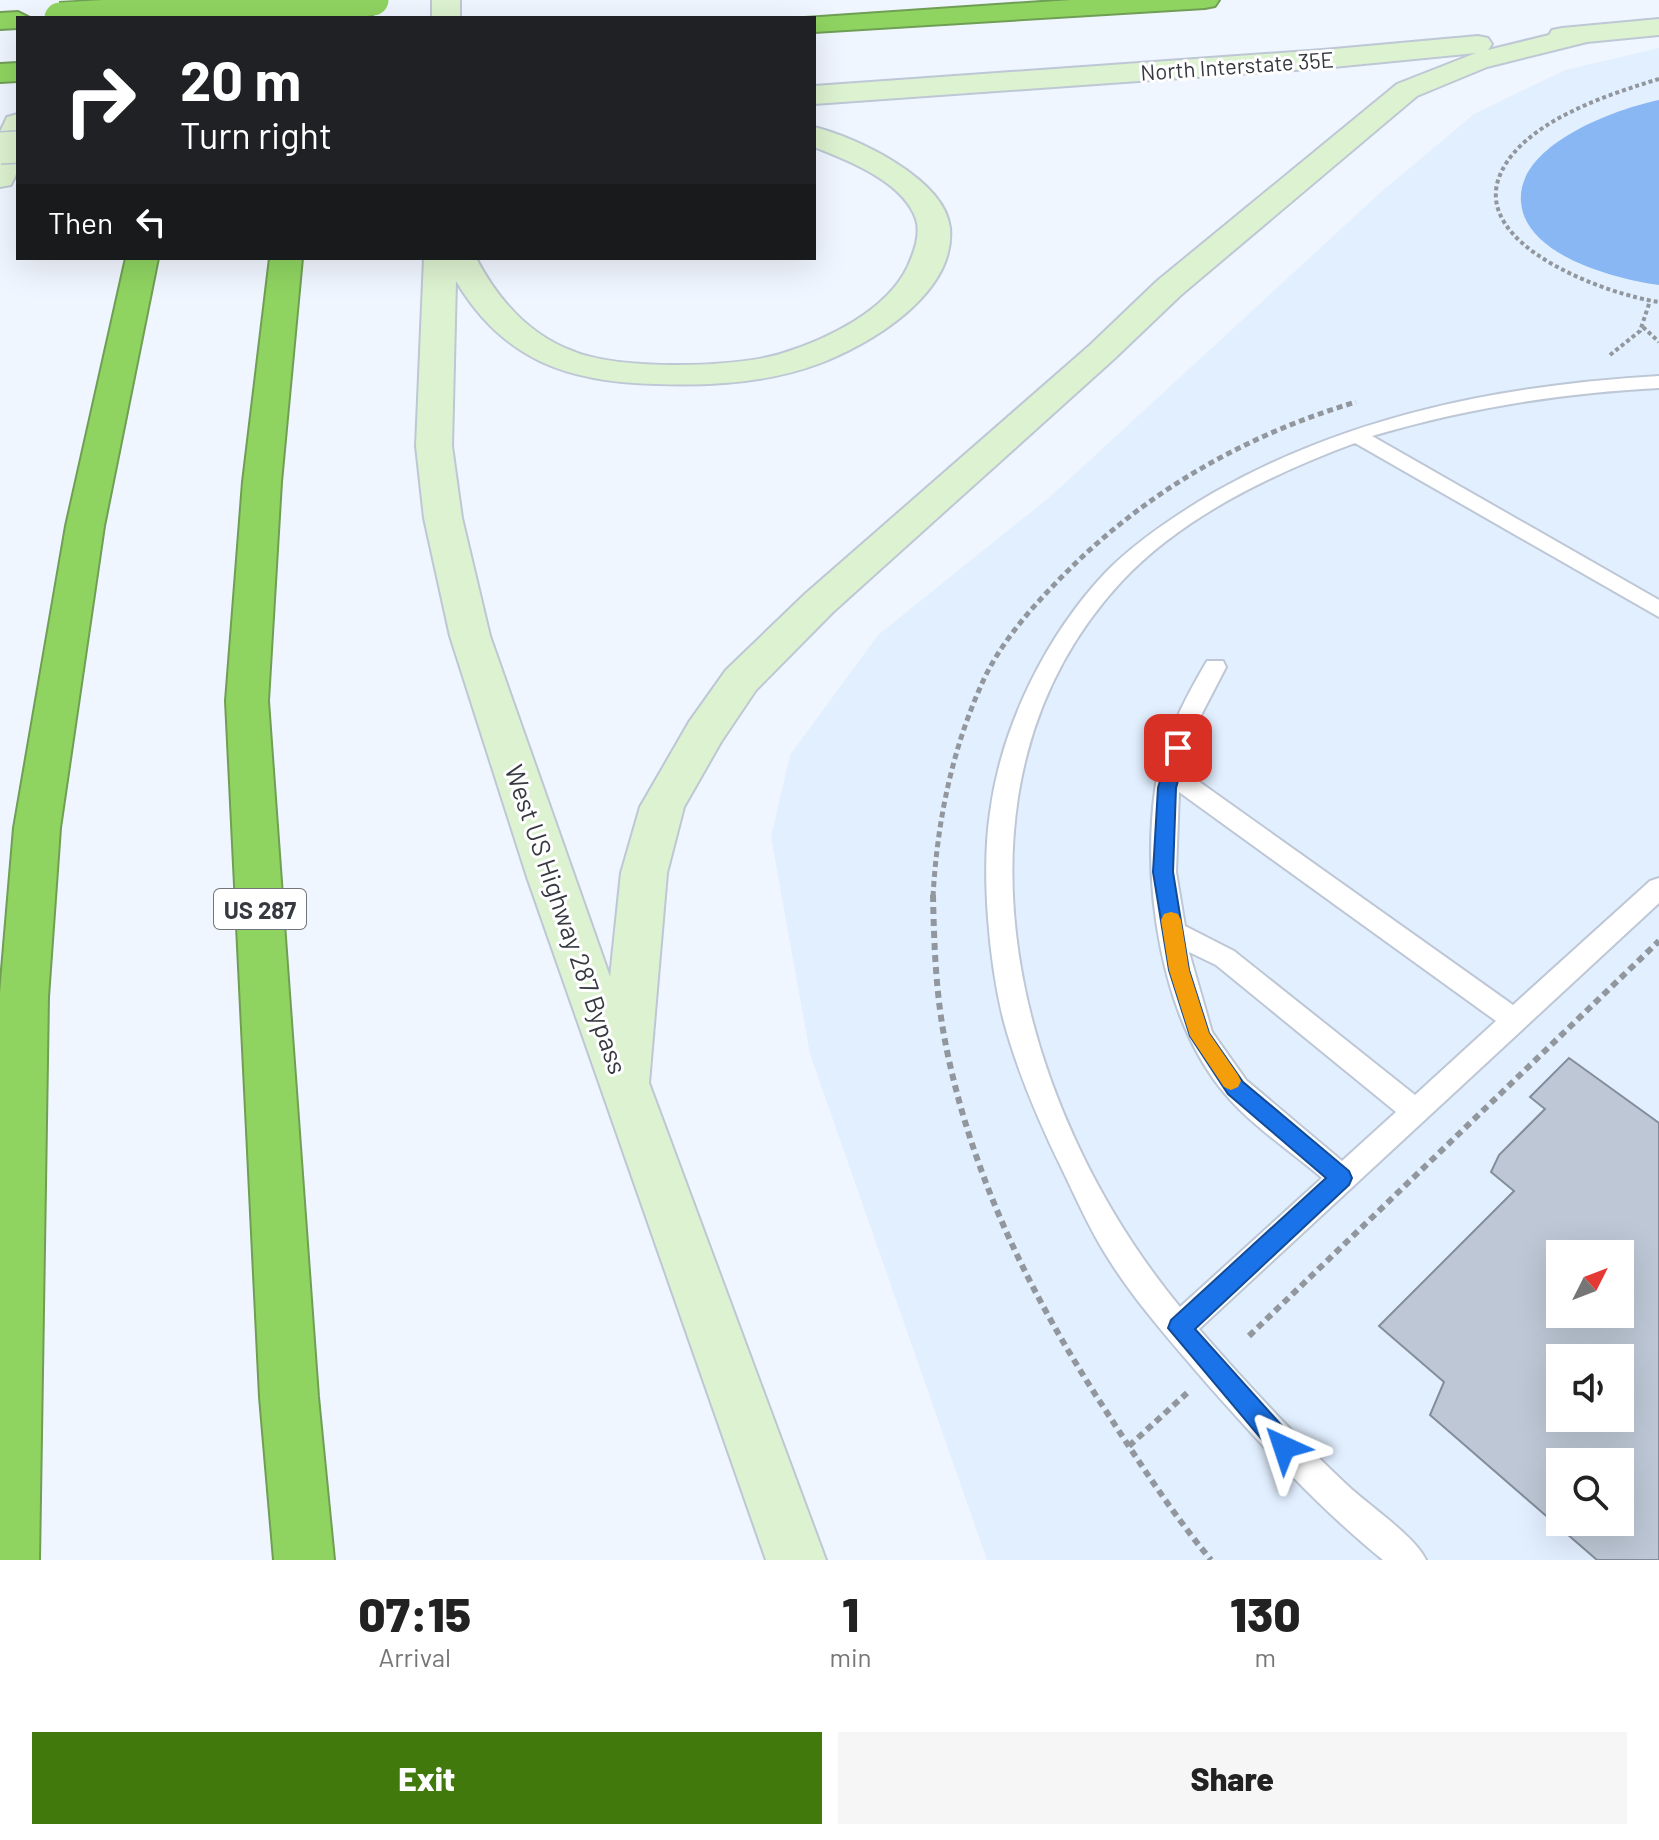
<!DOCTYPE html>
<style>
:root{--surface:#fff;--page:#f6f6f6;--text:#222;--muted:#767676;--accent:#42790d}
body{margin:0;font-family:Barlow,sans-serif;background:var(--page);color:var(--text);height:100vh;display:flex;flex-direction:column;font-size:30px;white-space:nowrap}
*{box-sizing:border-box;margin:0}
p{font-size:26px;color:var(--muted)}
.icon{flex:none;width:44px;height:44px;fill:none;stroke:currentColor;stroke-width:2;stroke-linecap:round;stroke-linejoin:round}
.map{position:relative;height:1560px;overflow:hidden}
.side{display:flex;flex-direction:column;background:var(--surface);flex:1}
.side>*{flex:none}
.top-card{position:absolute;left:16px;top:16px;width:800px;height:244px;border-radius:0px;box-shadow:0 8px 32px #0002;background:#202124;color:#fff;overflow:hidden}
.needle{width:52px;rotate:48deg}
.fabs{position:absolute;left:1546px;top:1240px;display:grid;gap:16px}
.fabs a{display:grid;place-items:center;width:88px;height:88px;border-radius:0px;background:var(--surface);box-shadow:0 8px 32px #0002;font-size:40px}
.pin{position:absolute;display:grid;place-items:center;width:68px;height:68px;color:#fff;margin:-34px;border-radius:16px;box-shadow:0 4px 12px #0006}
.me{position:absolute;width:88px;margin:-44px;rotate:318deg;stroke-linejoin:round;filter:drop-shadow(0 0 6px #0008)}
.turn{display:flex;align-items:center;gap:28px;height:168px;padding:0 32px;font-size:36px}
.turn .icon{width:104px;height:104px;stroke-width:2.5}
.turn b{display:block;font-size:56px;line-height:68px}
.then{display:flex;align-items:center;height:76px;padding:0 32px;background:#0003;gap:16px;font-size:30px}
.eta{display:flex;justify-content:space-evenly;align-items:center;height:136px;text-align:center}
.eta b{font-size:48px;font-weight:800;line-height:56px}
.action{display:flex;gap:16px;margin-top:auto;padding:16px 32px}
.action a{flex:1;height:92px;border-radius:0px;background:var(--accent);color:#fff;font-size:32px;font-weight:800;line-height:92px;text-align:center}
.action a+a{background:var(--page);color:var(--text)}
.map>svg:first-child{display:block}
</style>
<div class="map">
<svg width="1659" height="1560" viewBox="0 0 1659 1560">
<rect width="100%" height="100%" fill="#f0f6ff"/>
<!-- built -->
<path fill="#e2efff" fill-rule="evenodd" d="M1659,48v1512h-672l-177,-506 -39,-217 19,-82 88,-120 174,-140 329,-303 93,-78 91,-44zM1560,1254h60v60h-60zM1560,1358h60v60h-60zM1560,1462h60v60h-60z"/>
<!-- water -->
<path fill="#88b7f4" d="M1659,100v185c-43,-6 -134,-29 -138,-83 -5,-57 94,-93 138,-102z"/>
<!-- building -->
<path fill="#bdc7d5" stroke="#848e9a" stroke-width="2" fill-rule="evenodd" d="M1569,1058l90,65v437h-62l-167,-145 14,-33 -65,-56 135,-135 -23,-19 8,-17 46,-46 -15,-12zM1560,1254h60v60h-60zM1560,1358h60v60h-60zM1560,1462h60v60h-60z"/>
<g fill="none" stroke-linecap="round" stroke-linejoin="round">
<defs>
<path id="lane" d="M1659,376v12c-99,5 -192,20 -287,48l287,164v17l-304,-174c-83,31 -172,73 -233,138 -193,208 -104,530 58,726l142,-129c-29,-25 -72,-54 -96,-83 -65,-76 -84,-208 -71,-305 6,-46 29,-90 52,-129h16l3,6 -29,56 -13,48 329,234 137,-124 9,-3v25l-460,426c47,54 96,107 148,156 20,19 69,52 79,75h-43c-64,-52 -120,-113 -174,-174 -36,-42 -74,-84 -103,-131 -17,-27 -30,-57 -44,-86 -23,-47 -44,-96 -58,-147 -15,-59 -23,-149 -14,-209 11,-87 57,-179 117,-242 31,-31 69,-56 106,-78 137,-78 290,-108 446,-117zM1179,792l317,229 -81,74 -181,-144 -49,-25 -9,-54zM1189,952l27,13 180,147 -54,49 -96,-81 -34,-48z"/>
<g id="secondary">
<rect x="432" y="0" width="28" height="18"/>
<path d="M1659,19v16l-72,7 -100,25 -70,29 -236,199 -67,64 -281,253 -77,78 -35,52 -37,65 -17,66 -18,210 177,477h-60l-239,-683 -77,-241 -26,-118 -8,-72 8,-188h52c22,42 54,78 99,94 47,18 157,16 205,2 46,-14 107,-43 128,-88 6,-14 13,-31 8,-47 -13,-38 -69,-59 -102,-72v-20c42,10 131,52 136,101 6,66 -81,117 -132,136 -51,19 -108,22 -162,20 -88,-2 -153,-24 -200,-103l-4,165 10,72 28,118 120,341 11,-104 19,-66 49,-85 37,-52 79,-76 285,-249 67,-64 240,-197 79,-31 -153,15 -509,36v-18l509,-36 155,-14 10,2 4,6 -4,6 61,-15 3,-5 10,-2z"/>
<path d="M18,114v56l-7,15 -11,2v-55l7,-15z"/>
</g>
<g id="highway">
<path d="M1071,0h148l-4,6 -10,2 -391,24v-14h-9z"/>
<path d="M18,12l12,6h-12v10l-18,1v-16z"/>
<path d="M18,63v18l-18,1v-18z"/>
<path d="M126,258h32l-54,268 -44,302 -12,169 -9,563h-39v-567l14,-165 52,-302z"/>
<path d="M270,258h32l-21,224 -13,219 50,696 16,163h-60l-14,-163 -34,-696 17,-219z"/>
</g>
</defs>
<!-- lane casing -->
<use href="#lane" stroke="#bdc7d5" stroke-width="4"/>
<!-- secondary casing -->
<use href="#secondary" stroke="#bdc7d5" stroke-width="4"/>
<!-- highway casing -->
<use href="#highway" stroke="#709e55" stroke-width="4"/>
<!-- path-far2 -->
<g stroke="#92979e" stroke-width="4" stroke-dasharray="4 3" stroke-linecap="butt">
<path d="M1659,79c-50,15 -137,43 -159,96 -30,71 109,120 159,127"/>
<path d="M1643,327l16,15"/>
<path d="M1610,355l30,-24 10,-30"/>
</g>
<!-- path-far1 -->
<path stroke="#92979e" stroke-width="5" stroke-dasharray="6 4" stroke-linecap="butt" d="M933,897c4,-75 19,-149 51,-218 16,-34 42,-65 69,-93 84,-89 186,-149 303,-184"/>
<!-- path -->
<g stroke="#92979e" stroke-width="6" stroke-dasharray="7 5" stroke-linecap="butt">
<path d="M933,895c1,51 3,102 13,151 27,134 86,252 160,365 33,51 66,102 105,149"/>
<path d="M1249,1336l410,-395"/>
<path d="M1129,1446l58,-53"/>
</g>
<!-- lane -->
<use href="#lane" fill="#fff" fill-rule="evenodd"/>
<!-- secondary -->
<use href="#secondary" fill="#ddf2d0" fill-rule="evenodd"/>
<!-- highway -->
<use href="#highway" fill="#8fd461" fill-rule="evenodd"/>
<defs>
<path id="secondary-bridge" d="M0,148l18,-1"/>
<path id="highway-bridge" d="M60,18l313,-18"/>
</defs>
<!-- secondary-bridge casing -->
<use href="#secondary-bridge" stroke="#bdc7d5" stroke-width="34" stroke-linecap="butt"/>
<!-- highway-bridge casing -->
<use href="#highway-bridge" stroke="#709e55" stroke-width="34" stroke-linecap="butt"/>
<!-- secondary-bridge -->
<use href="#secondary-bridge" stroke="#ddf2d0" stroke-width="31"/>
<!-- highway-bridge -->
<use href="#highway-bridge" stroke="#8fd461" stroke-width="31"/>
</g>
<!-- route -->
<path fill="#1a73e8" stroke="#114b97" stroke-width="2" d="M1178,742l9,6 -11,40 -3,84 16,98 20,63 34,49 106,89 3,7 -3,7 -154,144 98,109 3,9 -3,8 -9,3 -9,-3 -107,-127 3,-8 155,-142 -98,-84 -38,-58 -21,-66 -16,-98 5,-84 11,-40z"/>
<!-- slow -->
<path fill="#f59e0b" d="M1171,912l7,2 3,6 8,50 20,63 29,42 3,6 -3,6 -7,3 -7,-3 -34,-51 -21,-66 -8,-50 3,-6z"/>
<g text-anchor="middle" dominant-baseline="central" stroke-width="6" stroke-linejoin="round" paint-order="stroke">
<!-- far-street labels -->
<g font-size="22" fill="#363a40" stroke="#fff">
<text transform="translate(1237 65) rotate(-4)">North Interstate 35E</text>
</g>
<!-- shield labels -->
<rect fill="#fff" stroke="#727579" stroke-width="2" x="214" y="889" width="92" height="40" rx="6"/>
<g font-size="24" font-weight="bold" fill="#363a40">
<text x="260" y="909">US 287</text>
</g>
<!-- street labels -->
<g font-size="26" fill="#363a40" stroke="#fff">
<text transform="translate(567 919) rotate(71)">West US Highway 287 Bypass</text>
</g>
</g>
</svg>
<div class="fabs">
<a><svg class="needle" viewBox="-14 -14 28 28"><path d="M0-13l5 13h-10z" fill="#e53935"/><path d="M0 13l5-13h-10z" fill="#767676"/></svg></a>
<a><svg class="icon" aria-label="sound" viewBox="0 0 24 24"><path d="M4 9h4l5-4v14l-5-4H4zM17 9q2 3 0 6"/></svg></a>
<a><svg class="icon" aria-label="search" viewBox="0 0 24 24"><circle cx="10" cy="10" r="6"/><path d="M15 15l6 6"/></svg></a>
</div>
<div class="pin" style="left:1178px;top:748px;background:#d93025"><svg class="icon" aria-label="arrive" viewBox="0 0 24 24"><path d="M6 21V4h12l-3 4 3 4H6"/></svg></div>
<svg class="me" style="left:1284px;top:1447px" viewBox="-20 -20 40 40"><path d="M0-17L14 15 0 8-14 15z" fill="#1a73e8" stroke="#fff" stroke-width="4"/></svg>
<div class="top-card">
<div class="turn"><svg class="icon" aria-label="right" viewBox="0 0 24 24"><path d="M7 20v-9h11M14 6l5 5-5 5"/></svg><div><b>20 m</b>Turn right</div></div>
<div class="then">Then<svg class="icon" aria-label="left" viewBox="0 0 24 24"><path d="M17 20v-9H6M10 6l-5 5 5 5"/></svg></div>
</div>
</div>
<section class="side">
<div class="eta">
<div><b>07:15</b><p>Arrival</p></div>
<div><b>1</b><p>min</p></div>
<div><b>130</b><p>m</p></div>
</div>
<div class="action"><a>Exit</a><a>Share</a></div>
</section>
